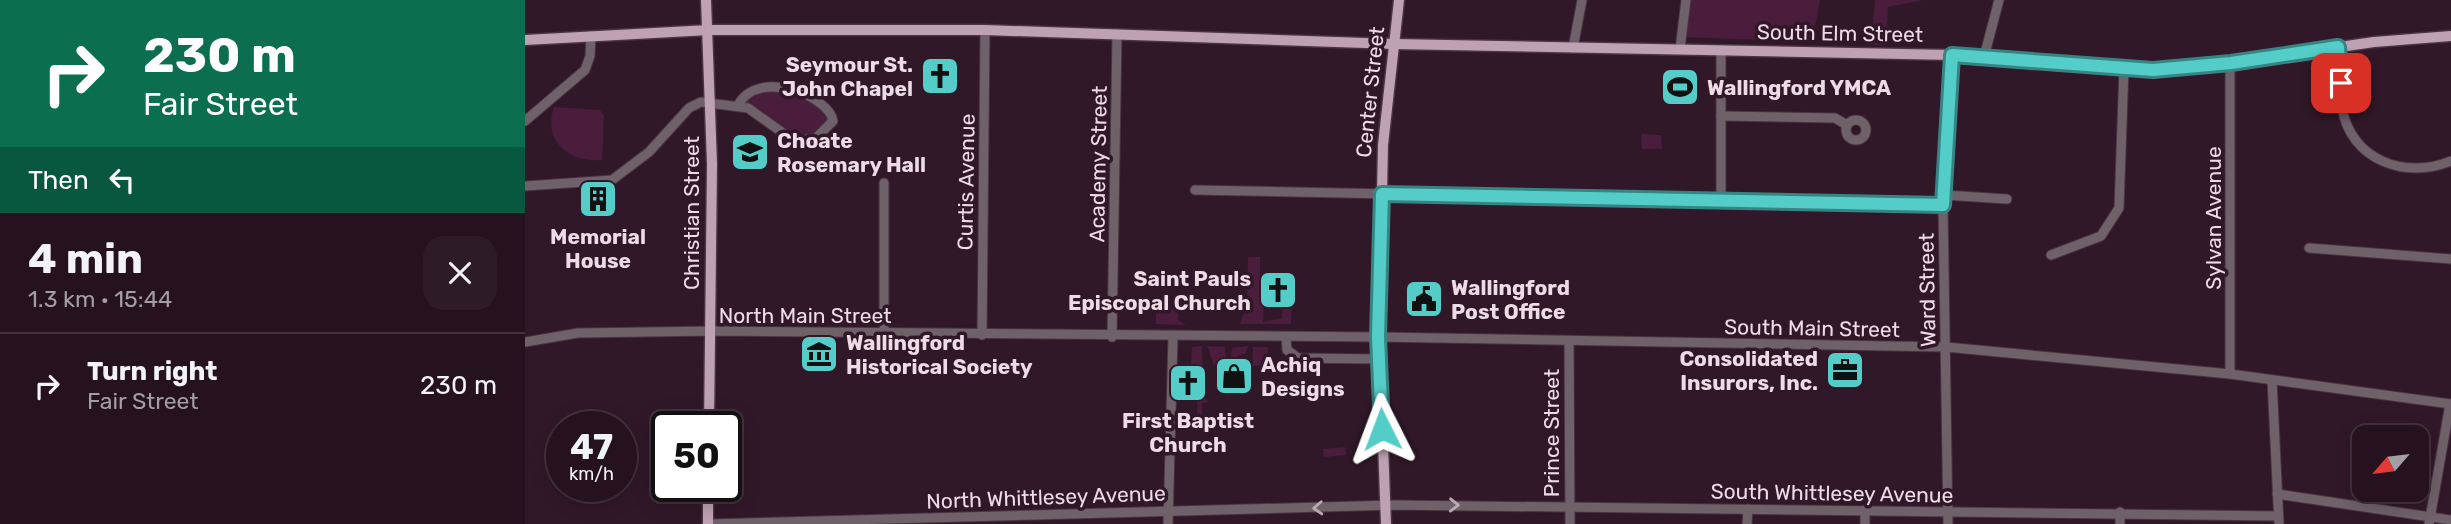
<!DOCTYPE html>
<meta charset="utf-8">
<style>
:root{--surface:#25121e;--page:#2d1b27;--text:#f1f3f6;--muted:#a39ea4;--line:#42323c}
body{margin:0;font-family:Rubik,sans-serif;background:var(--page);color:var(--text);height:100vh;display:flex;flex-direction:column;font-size:26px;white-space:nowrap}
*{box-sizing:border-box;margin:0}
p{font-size:23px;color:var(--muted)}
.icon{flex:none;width:38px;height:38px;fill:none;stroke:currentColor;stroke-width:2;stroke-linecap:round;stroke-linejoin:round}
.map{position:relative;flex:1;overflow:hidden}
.panel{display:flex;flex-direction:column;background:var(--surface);width:525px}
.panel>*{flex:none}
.top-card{background:#0b6e4f;color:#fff;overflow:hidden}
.needle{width:46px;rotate:242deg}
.buttons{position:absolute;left:1827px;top:425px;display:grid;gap:14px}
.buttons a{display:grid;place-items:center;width:77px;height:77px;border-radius:14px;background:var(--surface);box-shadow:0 4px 18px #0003,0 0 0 2px var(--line);font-size:35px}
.speed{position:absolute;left:21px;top:411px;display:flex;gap:14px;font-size:35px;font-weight:700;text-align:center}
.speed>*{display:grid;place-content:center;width:91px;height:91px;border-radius:50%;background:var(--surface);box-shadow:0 4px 18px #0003,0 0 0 2px var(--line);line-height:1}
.speed small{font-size:18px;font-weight:400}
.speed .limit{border:4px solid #111;border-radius:10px;background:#fff;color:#111}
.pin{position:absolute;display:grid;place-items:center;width:60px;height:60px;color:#fff;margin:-30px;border-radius:14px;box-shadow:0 4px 10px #0006}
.me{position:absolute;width:77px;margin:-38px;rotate:357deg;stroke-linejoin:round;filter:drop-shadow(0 0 5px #0008)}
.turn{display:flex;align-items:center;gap:24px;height:147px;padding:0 28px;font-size:32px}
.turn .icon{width:91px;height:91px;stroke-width:2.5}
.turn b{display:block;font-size:49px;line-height:60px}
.then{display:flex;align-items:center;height:66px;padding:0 28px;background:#0003;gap:14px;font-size:26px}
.round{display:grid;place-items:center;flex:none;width:74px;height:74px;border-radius:21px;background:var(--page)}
.headline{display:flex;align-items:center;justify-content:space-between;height:119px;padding:0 28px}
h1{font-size:42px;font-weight:700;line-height:52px}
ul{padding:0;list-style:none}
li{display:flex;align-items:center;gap:21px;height:105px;padding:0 28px;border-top:2px solid var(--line)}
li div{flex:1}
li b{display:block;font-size:26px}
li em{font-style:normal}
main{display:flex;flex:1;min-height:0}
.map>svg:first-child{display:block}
</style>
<main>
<section class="panel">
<div class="top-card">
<div class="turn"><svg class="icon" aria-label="right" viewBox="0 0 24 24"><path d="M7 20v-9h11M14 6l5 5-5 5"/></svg><div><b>230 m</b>Fair Street</div></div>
<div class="then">Then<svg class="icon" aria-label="left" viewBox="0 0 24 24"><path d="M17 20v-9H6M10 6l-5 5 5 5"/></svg></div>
</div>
<div class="headline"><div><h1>4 min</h1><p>1.3 km · 15:44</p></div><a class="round"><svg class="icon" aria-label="close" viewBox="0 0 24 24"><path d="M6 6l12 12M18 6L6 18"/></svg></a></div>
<ul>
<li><svg class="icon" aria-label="right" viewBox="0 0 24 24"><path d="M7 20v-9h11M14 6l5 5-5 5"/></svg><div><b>Turn right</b><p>Fair Street</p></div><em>230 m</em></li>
</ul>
</section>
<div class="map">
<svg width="1926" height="524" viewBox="0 0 1926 524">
<rect width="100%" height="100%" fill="#311828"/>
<!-- green -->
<g fill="#491d3b">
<path d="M1165,0h130l-8,42 -128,-5z"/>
<path d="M1350,0h48l-35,7 -2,38h-15z"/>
<path d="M231,87h31l45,28 -7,16 -16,8 -27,-6 -43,-30z"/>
<path d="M29,107l46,3 4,6 -2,44c-32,3 -60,-18 -48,-53z"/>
<path d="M1116,134l20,1 1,14h-20z"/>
<path d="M723,257h12v21l9,2v5l-4,1 -2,36 19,-4 1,-23h9l-1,29h-51l7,-19z"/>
<path d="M631,302h22v18l8,5 -30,-1z"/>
<path d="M677,346l1,47 5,9 -6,1v25l-12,1v-5h7l1,-56 -7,-4 1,-17z"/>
<path d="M682,346l18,1 2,18h-13z"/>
<path d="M723,346l-3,8 -7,2v9h-8l2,-17z"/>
<path d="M728,347h15l-1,18 -14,1z"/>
<path d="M820,447l1,8 -22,2 -1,-8z"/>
</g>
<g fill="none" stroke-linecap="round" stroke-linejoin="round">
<defs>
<g id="minor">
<path d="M1813,47c4,20 1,40 4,60 8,53 63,73 109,54"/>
<path d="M1048,48l9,-48"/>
<path d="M1155,49l6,-49"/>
<path d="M1196,50v150"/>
<path d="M1459,57l15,-57"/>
<path d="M1196,116l114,2 12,7"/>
<circle cx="1331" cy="130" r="10"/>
<path d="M0,121l60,-51 5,-14 1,-20"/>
<path d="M359,183v150"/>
<path d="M0,186l87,-6 37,-28 40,-44 12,-6 47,6 39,28 14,4 15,-2 17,-17c-3,-24 -74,-54 -95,-16"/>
<path d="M670,190l748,15"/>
<path d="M1419,195l63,4"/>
<path d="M1784,248l142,11"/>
<path d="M1526,255l50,-19 18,-28 5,-140"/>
<path d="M457,335l3,-305"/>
<path d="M587,337l5,-303"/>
<path d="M761,337l1,13 11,8 81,1"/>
<path d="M0,342l53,-9 135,-2 666,6 567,10 284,27 221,30"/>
<path d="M1044,342l1,182"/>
<path d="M1705,374v-311"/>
<path d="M1747,380l7,144"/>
<path d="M1752,494l174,26"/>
<path d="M182,524l687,-19 884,11"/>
<path d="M643,524l5,-187"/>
<path d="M1222,524l1,-15"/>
<path d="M1340,524v-14"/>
<path d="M1423,524l-5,-319 9,-150"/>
<path d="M1595,524v-12"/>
<path d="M1904,524l21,-120"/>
</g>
<g id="major">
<path d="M181,0l6,164 -3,263"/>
<path d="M0,40l184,-10h276l409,14 558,11 201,15 77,-7 144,-21 77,-6"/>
<path d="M183,524v-38"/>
<path d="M861,524l-7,-187 4,-192 16,-145"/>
</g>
</defs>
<!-- minor casing -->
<use href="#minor" stroke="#4b3343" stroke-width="11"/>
<!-- major casing -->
<use href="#major" stroke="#4b3343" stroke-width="13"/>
<!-- minor -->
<use href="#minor" stroke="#6f616a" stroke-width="9"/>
<!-- major -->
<use href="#major" stroke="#bea1b2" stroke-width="10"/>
</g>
<!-- one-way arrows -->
<defs><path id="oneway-chevron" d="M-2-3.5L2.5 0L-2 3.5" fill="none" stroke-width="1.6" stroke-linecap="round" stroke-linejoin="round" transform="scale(1.75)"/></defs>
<g stroke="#bbaab4">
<use href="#oneway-chevron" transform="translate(929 505) rotate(1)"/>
<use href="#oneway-chevron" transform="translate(793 508) rotate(177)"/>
</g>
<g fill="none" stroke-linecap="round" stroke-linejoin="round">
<defs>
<path id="route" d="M857,429l-4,-92 4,-143 561,11 9,-150 201,15 78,-7 107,-16 3,36"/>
</defs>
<!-- route casing -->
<use href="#route" stroke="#378582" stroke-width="18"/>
<!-- route -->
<use href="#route" stroke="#54cdc8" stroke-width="12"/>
</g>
<!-- icons -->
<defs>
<symbol id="church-square" viewBox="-11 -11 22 22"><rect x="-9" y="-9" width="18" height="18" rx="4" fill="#54cdc8" stroke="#311828"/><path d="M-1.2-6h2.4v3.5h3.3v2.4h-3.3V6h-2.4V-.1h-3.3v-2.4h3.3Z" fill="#111"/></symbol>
<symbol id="stadium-square" viewBox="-11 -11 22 22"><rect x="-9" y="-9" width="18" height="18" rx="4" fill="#54cdc8" stroke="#311828"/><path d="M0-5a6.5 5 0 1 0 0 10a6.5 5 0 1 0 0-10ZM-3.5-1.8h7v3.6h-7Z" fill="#111"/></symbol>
<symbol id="university-square" viewBox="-11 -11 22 22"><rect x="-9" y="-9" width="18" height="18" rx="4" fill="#54cdc8" stroke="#311828"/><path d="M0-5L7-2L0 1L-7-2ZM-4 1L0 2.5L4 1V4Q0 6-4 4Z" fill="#111"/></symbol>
<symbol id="building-square" viewBox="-11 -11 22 22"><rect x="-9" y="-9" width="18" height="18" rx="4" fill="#54cdc8" stroke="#311828"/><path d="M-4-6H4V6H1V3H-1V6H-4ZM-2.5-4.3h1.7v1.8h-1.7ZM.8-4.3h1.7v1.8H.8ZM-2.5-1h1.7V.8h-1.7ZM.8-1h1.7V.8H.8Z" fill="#111"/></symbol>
<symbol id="civic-square" viewBox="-11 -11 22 22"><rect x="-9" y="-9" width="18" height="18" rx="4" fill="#54cdc8" stroke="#311828"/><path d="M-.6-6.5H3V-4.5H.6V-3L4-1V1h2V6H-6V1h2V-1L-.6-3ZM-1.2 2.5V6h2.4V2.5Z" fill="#111"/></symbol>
<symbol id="museum-square" viewBox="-11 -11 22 22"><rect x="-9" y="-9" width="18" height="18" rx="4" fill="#54cdc8" stroke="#311828"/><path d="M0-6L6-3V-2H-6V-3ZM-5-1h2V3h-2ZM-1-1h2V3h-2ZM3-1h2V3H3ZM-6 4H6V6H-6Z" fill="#111"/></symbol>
<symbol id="office-square" viewBox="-11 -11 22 22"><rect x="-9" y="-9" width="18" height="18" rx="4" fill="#54cdc8" stroke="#311828"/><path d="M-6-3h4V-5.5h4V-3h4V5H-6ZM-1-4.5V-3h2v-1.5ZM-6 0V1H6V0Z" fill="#111"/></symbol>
<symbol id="shop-square" viewBox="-11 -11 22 22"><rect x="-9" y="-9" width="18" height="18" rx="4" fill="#54cdc8" stroke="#311828"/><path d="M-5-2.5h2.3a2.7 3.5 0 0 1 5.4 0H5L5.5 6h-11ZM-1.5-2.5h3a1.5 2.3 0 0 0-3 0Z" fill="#111"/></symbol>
</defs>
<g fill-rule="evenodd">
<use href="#church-square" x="393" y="54" width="44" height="44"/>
<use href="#stadium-square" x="1133" y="65" width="44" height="44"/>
<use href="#university-square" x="203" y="130" width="44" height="44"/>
<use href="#building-square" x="51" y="177" width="44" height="44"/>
<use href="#church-square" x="731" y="268" width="44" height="44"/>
<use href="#civic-square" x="877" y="277" width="44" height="44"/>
<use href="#museum-square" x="272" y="332" width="44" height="44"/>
<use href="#office-square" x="1298" y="348" width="44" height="44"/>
<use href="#shop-square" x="687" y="354" width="44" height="44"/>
<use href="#church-square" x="641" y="361" width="44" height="44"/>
</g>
<g text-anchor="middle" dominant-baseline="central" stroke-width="7" stroke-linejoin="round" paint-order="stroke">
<!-- street labels -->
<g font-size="21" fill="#eddbe6" stroke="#311828">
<text transform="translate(1315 33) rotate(1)">South Elm Street</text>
<text transform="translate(845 92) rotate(-84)">Center Street</text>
<text transform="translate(573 164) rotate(-89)">Academy Street</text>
<text transform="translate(441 182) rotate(-89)">Curtis Avenue</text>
<text transform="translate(166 213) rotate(-90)">Christian Street</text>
<text transform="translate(1688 218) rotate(-90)">Sylvan Avenue</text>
<text transform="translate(1402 290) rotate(-91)">Ward Street</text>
<text x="280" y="315">North Main Street</text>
<text transform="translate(1287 328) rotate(1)">South Main Street</text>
<text transform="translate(1026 433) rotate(-90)">Prince Street</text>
<text transform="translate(1307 493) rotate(1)">South Whittlesey Avenue</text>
<text transform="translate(521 497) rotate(-2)">North Whittlesey Avenue</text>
</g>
<!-- poi labels -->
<g font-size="21" font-weight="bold" fill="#eddbe6" stroke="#311828" text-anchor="start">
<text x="388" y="64" text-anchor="end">Seymour St.<tspan x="388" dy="24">John Chapel</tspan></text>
<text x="1182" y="87">Wallingford YMCA</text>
<text x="252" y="140">Choate<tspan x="252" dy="24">Rosemary Hall</tspan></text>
<text x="73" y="236" text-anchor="middle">Memorial<tspan x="73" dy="24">House</tspan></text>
<text x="726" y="278" text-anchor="end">Saint Pauls<tspan x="726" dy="24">Episcopal Church</tspan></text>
<text x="926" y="287">Wallingford<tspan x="926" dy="24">Post Office</tspan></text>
<text x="321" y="342">Wallingford<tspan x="321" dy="24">Historical Society</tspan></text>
<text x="1293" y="358" text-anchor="end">Consolidated<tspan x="1293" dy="24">Insurors, Inc.</tspan></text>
<text x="736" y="364">Achiq<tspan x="736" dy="24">Designs</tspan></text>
<text x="663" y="420" text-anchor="middle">First Baptist<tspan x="663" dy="24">Church</tspan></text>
</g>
</g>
</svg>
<div class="buttons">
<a><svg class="needle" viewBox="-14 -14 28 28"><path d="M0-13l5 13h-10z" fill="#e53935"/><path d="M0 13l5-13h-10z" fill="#a39ea4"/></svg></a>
</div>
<div class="speed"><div>47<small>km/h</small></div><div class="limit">50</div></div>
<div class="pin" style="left:1816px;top:83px;background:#d93025"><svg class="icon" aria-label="arrive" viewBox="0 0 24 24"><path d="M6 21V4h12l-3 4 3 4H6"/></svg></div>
<svg class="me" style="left:857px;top:429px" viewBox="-20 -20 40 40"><path d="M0-17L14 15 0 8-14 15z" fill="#54cdc8" stroke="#fff" stroke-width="4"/></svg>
</div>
</main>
